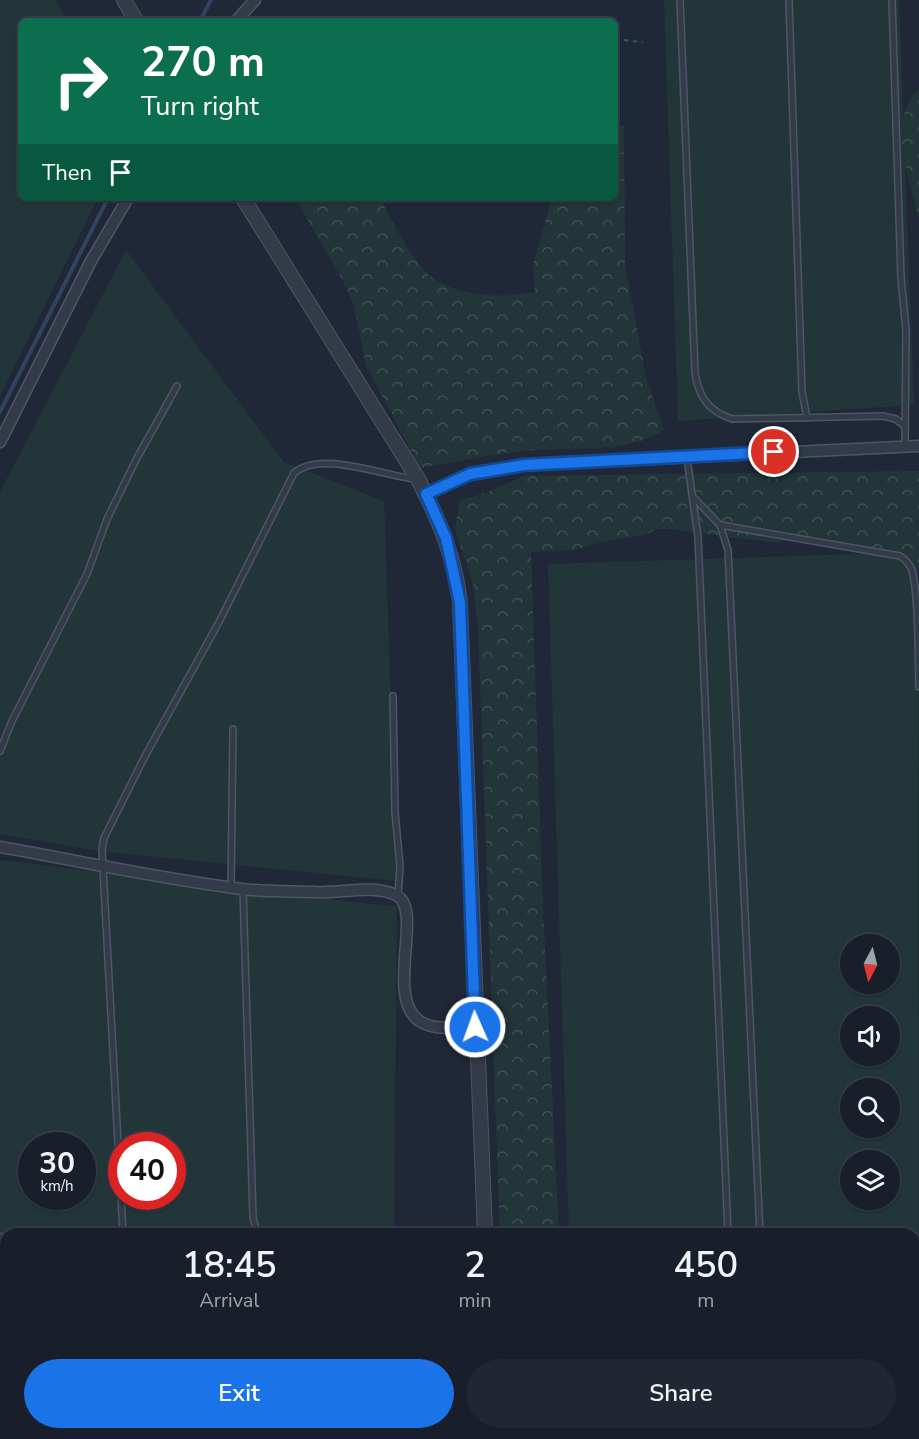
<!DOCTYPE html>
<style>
:root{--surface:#181e2a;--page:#212732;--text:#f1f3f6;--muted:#9fa2a8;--line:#363c47;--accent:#1a73e8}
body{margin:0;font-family:"Nunito Sans",sans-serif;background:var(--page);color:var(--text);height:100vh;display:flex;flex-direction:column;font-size:22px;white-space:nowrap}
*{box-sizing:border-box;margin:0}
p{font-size:20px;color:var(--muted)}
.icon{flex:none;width:33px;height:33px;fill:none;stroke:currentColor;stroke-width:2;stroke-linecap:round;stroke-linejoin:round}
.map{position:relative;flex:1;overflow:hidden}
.panel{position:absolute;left:0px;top:1228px;width:920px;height:212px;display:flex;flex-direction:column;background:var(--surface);border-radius:18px 18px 0 0;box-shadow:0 2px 4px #0004,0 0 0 2px var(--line)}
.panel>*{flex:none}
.hud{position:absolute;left:18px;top:18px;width:600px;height:183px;border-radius:9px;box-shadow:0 2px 4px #0004,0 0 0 2px var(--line);background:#0b6e4f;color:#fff;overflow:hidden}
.needle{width:39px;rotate:187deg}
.tools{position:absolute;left:840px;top:934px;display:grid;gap:12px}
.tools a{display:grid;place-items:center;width:60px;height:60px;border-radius:50%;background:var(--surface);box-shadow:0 2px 4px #0004,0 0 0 2px var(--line);font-size:30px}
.speed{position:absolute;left:18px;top:1132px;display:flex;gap:12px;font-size:30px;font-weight:700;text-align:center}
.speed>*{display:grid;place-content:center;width:78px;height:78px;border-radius:50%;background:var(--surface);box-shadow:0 2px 4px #0004,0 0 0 2px var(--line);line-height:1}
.speed small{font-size:15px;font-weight:400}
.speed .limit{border:9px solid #d22;background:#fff;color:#111}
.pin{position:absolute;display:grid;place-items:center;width:51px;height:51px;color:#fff;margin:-26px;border:3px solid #fff;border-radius:50%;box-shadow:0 2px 6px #0007}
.me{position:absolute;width:66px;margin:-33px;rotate:358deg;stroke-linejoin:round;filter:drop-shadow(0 0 4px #0008)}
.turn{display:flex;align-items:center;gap:21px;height:126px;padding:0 24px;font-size:27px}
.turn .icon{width:78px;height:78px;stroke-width:2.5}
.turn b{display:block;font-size:42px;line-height:51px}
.then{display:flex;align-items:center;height:57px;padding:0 24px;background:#0003;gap:12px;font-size:22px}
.eta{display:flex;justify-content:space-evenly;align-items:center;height:102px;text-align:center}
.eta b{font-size:36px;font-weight:600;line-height:42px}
.action{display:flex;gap:12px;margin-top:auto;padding:12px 24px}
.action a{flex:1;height:69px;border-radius:36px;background:var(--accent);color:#fff;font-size:24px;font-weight:600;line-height:69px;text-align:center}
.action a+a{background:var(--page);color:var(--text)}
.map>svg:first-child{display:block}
</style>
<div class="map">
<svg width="919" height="1439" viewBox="0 0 919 1439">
<defs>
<pattern id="forest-crowns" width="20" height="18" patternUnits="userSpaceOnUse" patternTransform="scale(1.5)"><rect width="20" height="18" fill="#223539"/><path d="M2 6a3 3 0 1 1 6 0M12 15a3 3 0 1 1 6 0" fill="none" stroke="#3f5054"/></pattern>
</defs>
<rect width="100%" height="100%" fill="#202838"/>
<!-- green -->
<g fill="#223539" fill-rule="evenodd">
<path d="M0,0h56l12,21h-47v177h77l-98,198z"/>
<path d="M664,0h235l15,405 -236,16z"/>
<path d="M126,250l158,212 100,39 13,380 -299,-30 -98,-17v-342z"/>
<path d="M918,552l1,887h-343v-5h338v-200h-345l-21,-670zM850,945h40v39h-40zM850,1017h40v39h-40zM850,1089h40v39h-40zM850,1161h40v39h-40z"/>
<path d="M0,860l397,47 -3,327h-388v200h393v5h-399zM32,1146h50v51h-50zM122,1146h50v51h-50z"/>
</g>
<!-- forest -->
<g fill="url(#forest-crowns)">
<path d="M919,89v129c-9,-39 -34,-96 0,-129z"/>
<path d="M624,126l1,139 21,112 18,53c-38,24 -87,17 -130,20 -38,3 -76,12 -114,18l-54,-102 -12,-61 -12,-26 -47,-81h85c10,20 35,68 53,80 29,20 70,20 102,14l-2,-28 19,-66h63v-69z"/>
<path d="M919,471v96l-14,-11 -88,-18 -14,-1 -28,6 -104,-14h-14l-13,6 -42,7 -27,8 -44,2 12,357 16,325h-59l-22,-608 -5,-42 -18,-55 5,-29 26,-7 37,-17z"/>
</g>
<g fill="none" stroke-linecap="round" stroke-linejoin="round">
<!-- stream -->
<g stroke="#324260" stroke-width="4">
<path d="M200,21l11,-21"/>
<path d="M0,412l108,-214"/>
</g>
<defs>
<g id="service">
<path d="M680,0l15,373c4,24 13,38 37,46l151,-3 13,3 8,7"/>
<path d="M789,0l13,392 5,26"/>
<path d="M892,0l9,278 5,53 -1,115"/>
<path d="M687,458l11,79 30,697"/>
<path d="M693,497l27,28 180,31c6,4 9,7 12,14 7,28 6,86 7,117"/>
<path d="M720,525l8,25 32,684"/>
<path d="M393,696l2,116 5,54 -2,29"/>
<path d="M0,751l12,-30 75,-147 20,-55 30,-61 40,-72"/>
<path d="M231,887l2,-158"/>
<path d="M243,889l10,328 4,17"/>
<path d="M123,1234l-21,-384 2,-12 40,-80 75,-136 75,-149c26,-23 87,2 121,6"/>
<path d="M56,1434l1,5"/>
<path d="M148,1434v5"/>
<path d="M736,1434v5"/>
<path d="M769,1434v5"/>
<path d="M245,1439v-5"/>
</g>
<g id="minor">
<path d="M236,21l19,-21"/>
<path d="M0,442l91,-181 37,-63"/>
<path d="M425,494l44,-19 55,-10 395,-19"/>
<path d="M0,847c80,14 161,32 242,42 24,3 49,2 73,3 24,2 58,-8 81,3 29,14 -13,104 25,127 15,9 38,5 54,5"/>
<path d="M0,1239l6,1"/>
</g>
<g id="tertiary">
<path d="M124,0l12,21"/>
<path d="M243,198l175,281c21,41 37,78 42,124l25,631"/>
<path d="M494,1434v5"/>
</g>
</defs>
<!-- service casing -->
<use href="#service" stroke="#4e5563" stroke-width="8"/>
<!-- minor casing -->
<use href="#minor" stroke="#4e5563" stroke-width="13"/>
<!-- tertiary casing -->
<use href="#tertiary" stroke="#4e5563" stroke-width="16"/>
<!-- path -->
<g stroke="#3f5257" stroke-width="2" stroke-dasharray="4.5 4.5" stroke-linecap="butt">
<path d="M255,16l11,5"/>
<path d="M615,39l28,3"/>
</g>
<!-- service -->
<use href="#service" stroke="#333a48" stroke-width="5"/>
<!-- minor -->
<use href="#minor" stroke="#333a48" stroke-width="10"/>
<!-- tertiary -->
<use href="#tertiary" stroke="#333a48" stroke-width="14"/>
</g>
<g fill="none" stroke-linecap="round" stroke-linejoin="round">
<defs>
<path id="route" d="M475,1027l-15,-424 -14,-65 -20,-44 44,-20 54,-9 250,-13"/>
</defs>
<!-- route casing -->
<use href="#route" stroke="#114b97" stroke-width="15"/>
<!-- route -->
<use href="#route" stroke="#1a73e8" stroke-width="10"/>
</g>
</svg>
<div class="tools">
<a><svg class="needle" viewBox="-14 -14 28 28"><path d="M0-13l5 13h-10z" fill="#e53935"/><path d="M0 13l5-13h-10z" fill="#9fa2a8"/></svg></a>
<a><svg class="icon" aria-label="sound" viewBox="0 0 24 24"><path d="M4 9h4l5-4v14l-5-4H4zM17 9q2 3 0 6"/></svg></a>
<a><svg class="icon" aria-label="search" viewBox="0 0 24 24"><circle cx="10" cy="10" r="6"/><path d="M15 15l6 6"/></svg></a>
<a><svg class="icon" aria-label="layers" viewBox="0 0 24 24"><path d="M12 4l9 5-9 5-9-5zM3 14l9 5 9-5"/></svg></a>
</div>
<div class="speed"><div>30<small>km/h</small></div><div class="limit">40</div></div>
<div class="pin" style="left:774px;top:452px;background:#d93025"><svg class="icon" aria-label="arrive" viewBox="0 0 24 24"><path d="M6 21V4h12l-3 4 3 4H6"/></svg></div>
<svg class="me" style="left:475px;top:1027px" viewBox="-20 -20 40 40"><circle r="17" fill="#1a73e8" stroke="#fff" stroke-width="3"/><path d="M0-11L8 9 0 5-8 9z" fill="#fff"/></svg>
<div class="hud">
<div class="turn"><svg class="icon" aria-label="right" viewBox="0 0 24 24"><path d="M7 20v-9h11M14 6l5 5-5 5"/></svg><div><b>270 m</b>Turn right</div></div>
<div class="then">Then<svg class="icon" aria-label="arrive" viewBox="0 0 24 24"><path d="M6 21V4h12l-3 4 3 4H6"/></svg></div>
</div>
<section class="panel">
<div class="eta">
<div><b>18:45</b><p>Arrival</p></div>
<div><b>2</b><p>min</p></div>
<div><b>450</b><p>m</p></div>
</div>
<div class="action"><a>Exit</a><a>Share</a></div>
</section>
</div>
